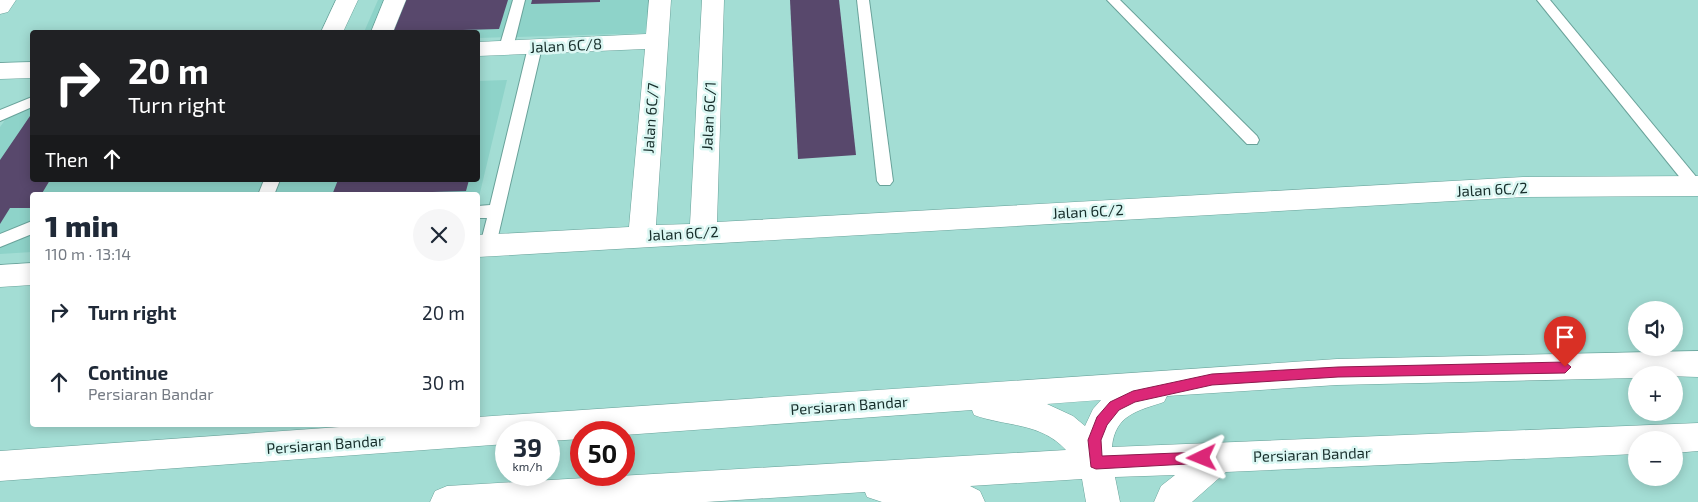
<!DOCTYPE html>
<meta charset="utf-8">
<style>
:root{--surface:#fff;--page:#f6f6f7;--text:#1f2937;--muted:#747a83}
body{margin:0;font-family:"Exo 2",sans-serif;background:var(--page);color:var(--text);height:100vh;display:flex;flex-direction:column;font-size:19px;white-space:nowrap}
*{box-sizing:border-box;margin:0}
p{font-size:16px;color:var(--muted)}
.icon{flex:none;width:28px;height:28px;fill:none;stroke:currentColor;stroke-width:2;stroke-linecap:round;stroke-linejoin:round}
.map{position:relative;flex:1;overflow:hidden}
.side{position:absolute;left:30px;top:192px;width:450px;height:235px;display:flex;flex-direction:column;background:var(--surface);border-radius:5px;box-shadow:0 2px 12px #0003}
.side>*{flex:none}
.top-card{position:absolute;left:30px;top:30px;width:450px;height:152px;border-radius:5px;box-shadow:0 2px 12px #0003;background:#202124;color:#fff;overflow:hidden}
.fabs{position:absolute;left:1628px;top:301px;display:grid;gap:10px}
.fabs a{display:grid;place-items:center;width:55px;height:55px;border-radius:50%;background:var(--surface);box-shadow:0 2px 12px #0003;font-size:25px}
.speed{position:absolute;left:495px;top:421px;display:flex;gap:10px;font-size:25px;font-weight:700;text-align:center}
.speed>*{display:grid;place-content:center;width:65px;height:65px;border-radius:50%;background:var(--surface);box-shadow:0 2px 12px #0003;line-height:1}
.speed small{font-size:12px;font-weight:400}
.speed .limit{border:8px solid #d22;background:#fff;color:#111}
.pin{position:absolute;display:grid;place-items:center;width:42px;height:42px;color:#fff;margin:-51px -21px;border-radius:50% 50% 50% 0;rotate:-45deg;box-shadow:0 0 5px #0007}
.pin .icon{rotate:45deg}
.me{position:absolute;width:55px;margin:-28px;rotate:268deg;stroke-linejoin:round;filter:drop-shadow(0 0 4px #0008)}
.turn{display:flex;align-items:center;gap:18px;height:105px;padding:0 15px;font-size:22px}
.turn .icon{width:65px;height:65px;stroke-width:2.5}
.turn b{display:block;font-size:35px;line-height:42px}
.then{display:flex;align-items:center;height:48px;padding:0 15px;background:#0003;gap:10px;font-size:19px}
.round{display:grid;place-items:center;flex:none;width:52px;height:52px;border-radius:26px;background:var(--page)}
.overview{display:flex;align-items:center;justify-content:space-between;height:85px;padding:0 15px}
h1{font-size:30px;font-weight:800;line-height:38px}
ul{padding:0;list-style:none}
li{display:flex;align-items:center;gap:15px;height:70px;padding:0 15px}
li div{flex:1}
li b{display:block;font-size:19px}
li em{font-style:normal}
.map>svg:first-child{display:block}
</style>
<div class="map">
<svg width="1698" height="502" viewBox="0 0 1698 502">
<rect width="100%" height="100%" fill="#a3ddd4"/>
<!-- built -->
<g fill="#8ed3c9">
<path d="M378,0h278l-5,33 -173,5v-6h-114z"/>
<path d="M507,80l-29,121v-6h-446v57l-32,2v-127l18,-25 14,-1v79h446v-99z"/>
</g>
<!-- building -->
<g fill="#58486c">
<path d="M404,0h104l-9,29 -109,3z"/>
<path d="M532,0h68v2l-69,2z"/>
<path d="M790,0h49l17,155 -58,4z"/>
<path d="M30,116h2v64h18l-9,15h-9v13h-22l-10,16v-64z"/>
<path d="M338,180h131l-3,11 -134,4z"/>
</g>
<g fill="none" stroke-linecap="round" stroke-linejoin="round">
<defs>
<g id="lane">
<path d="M513,0h12l-12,48 -7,4 -7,-4z"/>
<path d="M857,0h12l24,181 -3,4h-10l-3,-4z"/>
<path d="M1107,0h13l137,136 2,4 -2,4h-10z"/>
<path d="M1537,0h13l148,179v12l-8,-1z"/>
<path d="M535,43l7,4 -46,198 -2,4 -6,2 -6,-2 -2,-4 7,-27h-9v-12l12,-1 38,-158z"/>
<path d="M32,97v10l-32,14v-11z"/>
<path d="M264,180h16l-6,15h-16z"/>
<path d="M32,221v13l-32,13v-13z"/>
</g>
<g id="street">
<path d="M0,0h16l-8,12 -8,2z"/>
<path d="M336,0h22l-15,32h-22z"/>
<path d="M384,0h22l-13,32h-22z"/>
<path d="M649,0h22l-15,225 34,-1 12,-224h22l-7,222 806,-45 175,-1v20l-175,1 -1045,60v-22l151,-8 16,-178 -167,7v-14l168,-8z"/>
<path d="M32,62v16l-32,1v-16z"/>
<path d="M32,263v22l-32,2v-22z"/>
</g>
<path id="secondary" d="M1698,351v26l-62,-2v3l-299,7 -170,11 -3,6c-27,9 -49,13 -52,45l586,-24v28l-24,2v-13h-38v14l-410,18 -34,30h-38l7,-16 14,-11 -60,2 5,25h-34l-4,-23 -112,7 10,5 5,11h-103l-15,-5 -2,-5 -159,10h-276l5,-11 12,-5 619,-36c-26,-28 -59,-23 -92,-35l-2,-5 -348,25v-3h-43v7l-32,2v-9h-43v12l-506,37v-30l368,-26h110v-8l859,-58zM1101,400l-8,9 -8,17 -12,-10 -26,-12z"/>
</defs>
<!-- lane casing -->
<use href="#lane" stroke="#69a29a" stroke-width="2"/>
<!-- street casing -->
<use href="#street" stroke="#69a29a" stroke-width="1"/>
<!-- secondary casing -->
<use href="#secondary" stroke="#69a29a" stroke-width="1"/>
<!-- lane -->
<use href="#lane" fill="#fff" fill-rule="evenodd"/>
<!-- street -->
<use href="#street" fill="#fff" fill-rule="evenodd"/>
<!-- secondary -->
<use href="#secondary" fill="#fff" fill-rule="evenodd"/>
</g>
<!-- route -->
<path fill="#db2777" stroke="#8e194d" d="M1565,362l6,5 -6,6 -227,4 -126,8 -77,17 -16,8 -12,15 -6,15 1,16 100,-4 4,2 2,4 -2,5 -110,6 -5,-2 -3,-27 9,-23 13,-15 23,-11 79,-17 126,-7z"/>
<g text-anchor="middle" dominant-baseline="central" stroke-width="5" stroke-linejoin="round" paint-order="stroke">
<!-- street labels -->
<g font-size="15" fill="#172e2b" stroke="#dbf7f3">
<text transform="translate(566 45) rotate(-3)">Jalan 6C/8</text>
<text transform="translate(708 116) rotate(-87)">Jalan 6C/1</text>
<text transform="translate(650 118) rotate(-86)">Jalan 6C/7</text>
<text transform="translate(1492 189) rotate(-3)">Jalan 6C/2</text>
<text transform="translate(1088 211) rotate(-3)">Jalan 6C/2</text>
<text transform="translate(683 233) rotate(-3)">Jalan 6C/2</text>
<text transform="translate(849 405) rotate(-4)">Persiaran Bandar</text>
<text transform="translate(325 444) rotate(-4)">Persiaran Bandar</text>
<text transform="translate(1312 454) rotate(-2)">Persiaran Bandar</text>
</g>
</g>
</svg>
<div class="fabs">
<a><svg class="icon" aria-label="sound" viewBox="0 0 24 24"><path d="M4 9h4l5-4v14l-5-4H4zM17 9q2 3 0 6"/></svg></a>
<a>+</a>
<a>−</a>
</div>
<div class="speed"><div>39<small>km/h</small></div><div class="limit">50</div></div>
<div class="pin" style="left:1565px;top:367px;background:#d93025"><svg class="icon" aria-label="arrive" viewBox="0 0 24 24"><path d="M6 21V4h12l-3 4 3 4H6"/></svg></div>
<svg class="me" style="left:1202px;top:458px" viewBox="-20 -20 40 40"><path d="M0-17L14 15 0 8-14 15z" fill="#db2777" stroke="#fff" stroke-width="4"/></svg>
<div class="top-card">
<div class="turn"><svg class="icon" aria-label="right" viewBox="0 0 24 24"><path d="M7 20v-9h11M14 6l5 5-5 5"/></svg><div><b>20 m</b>Turn right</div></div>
<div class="then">Then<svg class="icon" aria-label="ahead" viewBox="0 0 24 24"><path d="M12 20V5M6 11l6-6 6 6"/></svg></div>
</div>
<section class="side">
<div class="overview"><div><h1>1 min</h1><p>110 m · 13:14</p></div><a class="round"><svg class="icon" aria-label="close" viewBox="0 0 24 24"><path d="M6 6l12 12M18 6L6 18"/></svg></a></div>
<ul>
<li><svg class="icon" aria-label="right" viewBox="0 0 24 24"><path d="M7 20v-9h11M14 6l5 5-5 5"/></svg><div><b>Turn right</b></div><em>20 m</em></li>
<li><svg class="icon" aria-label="ahead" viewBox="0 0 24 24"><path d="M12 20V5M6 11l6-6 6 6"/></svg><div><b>Continue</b><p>Persiaran Bandar</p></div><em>30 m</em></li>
</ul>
</section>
</div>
